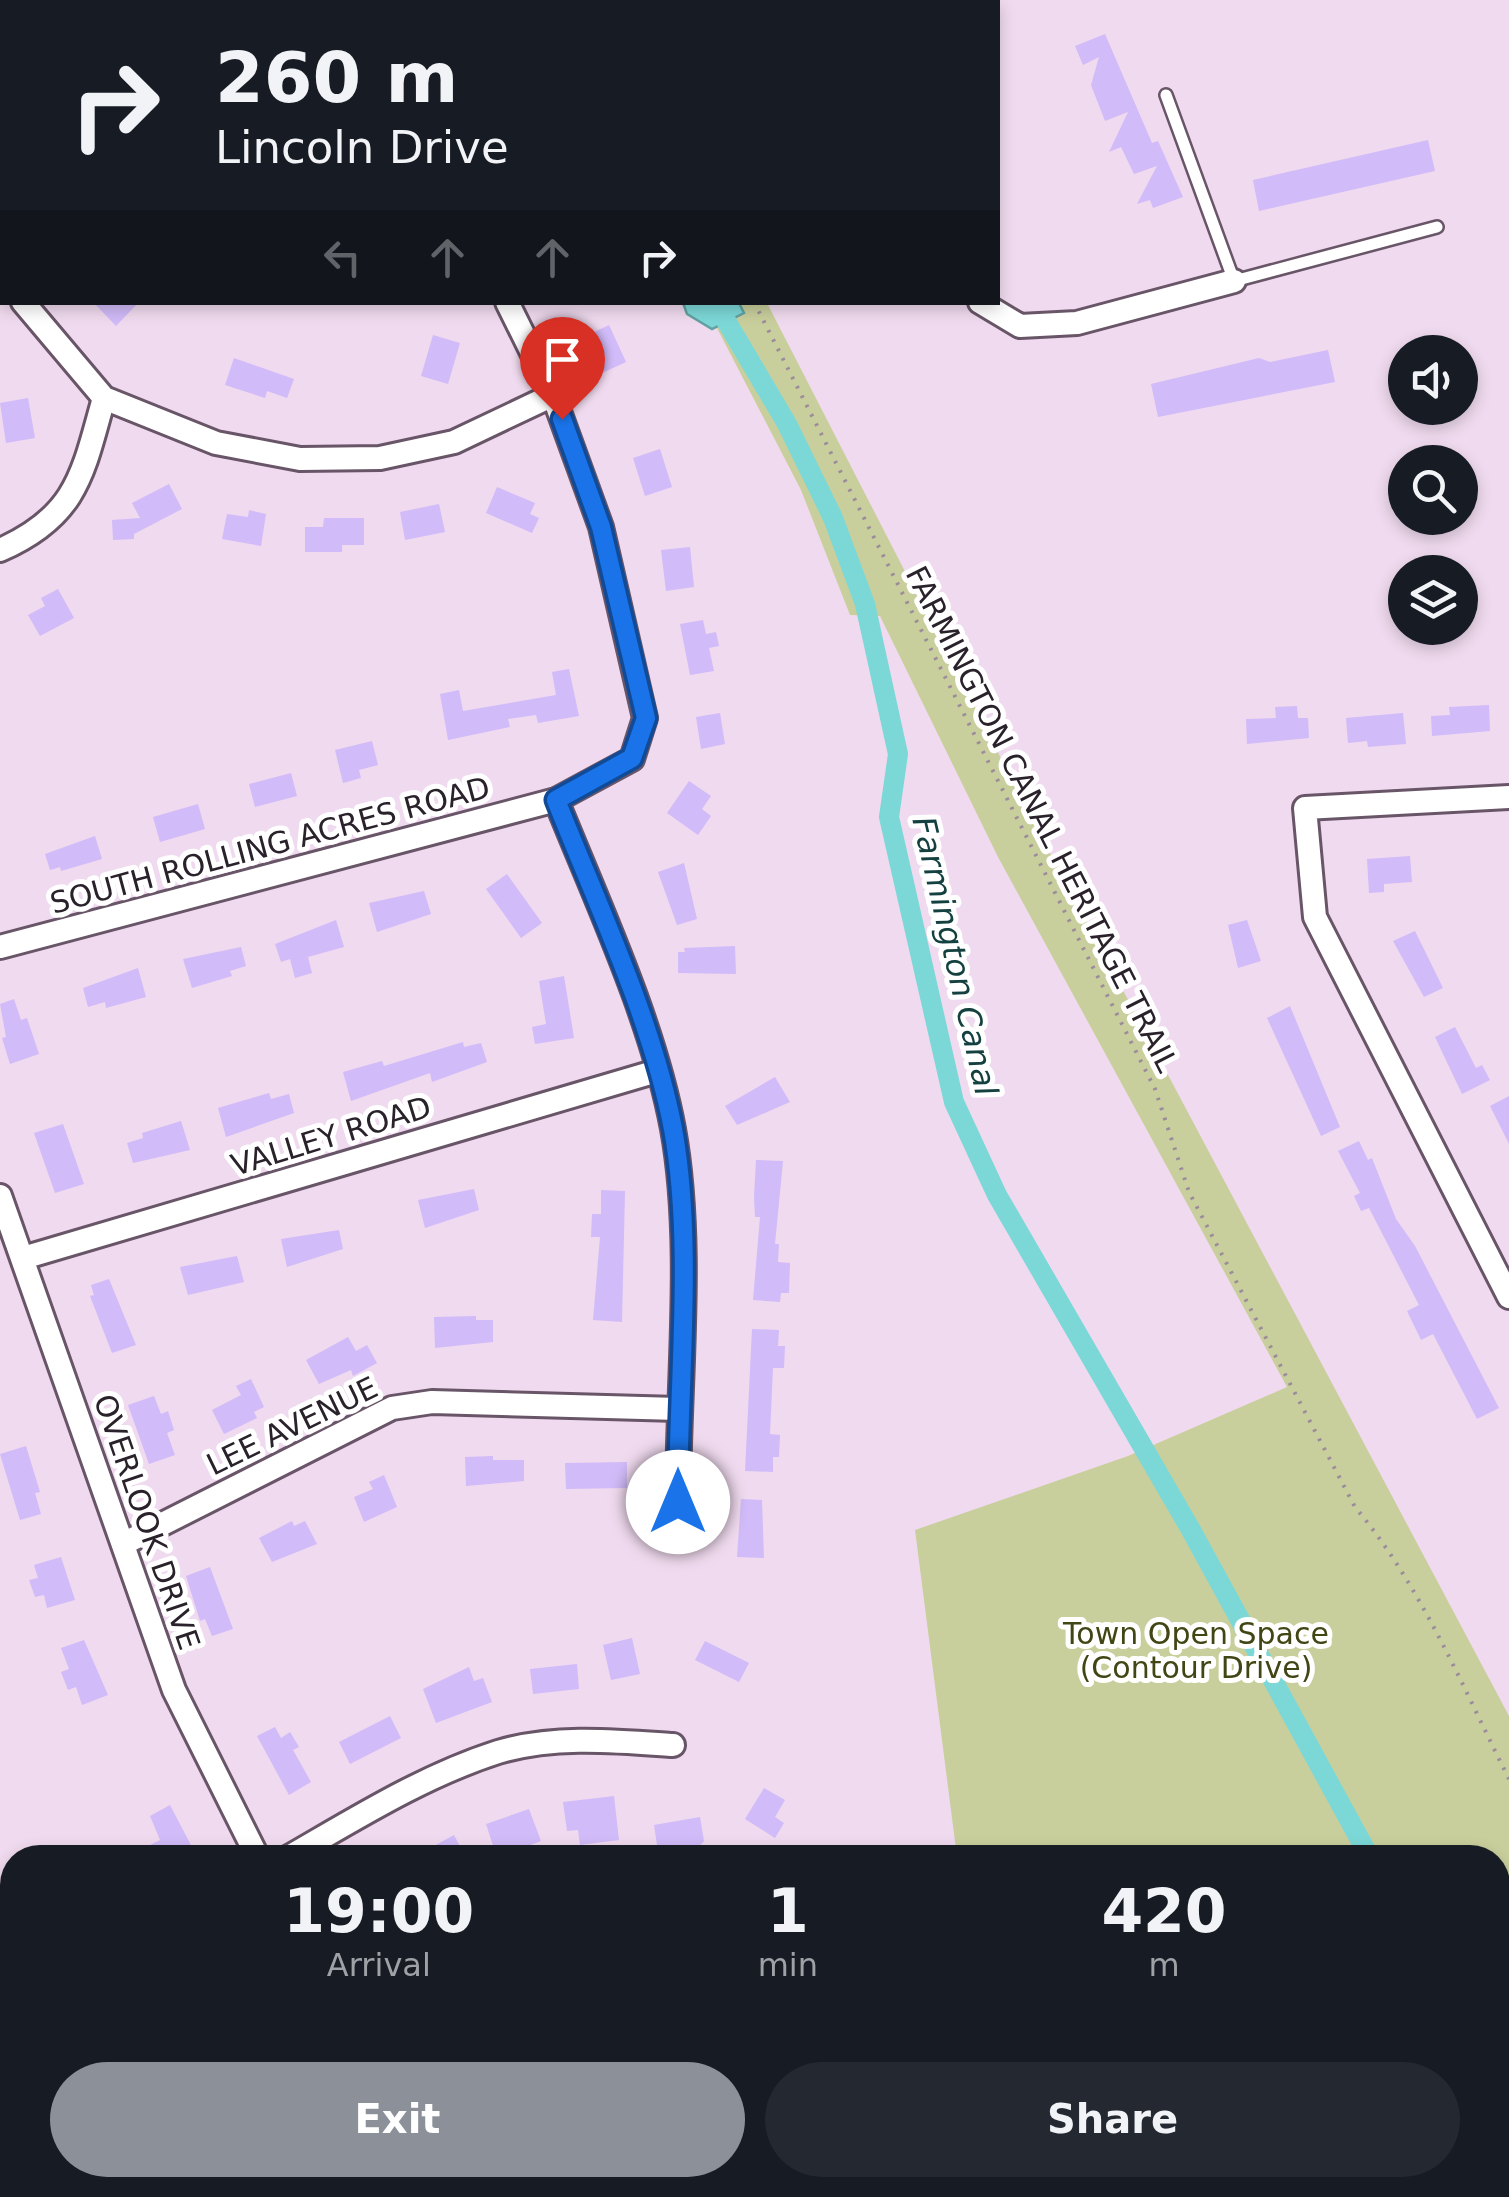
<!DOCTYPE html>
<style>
:root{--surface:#171b24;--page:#242831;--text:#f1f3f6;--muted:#9ea1a6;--accent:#8c9099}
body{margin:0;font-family:"DejaVu Sans",sans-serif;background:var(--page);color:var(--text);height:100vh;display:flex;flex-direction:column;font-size:38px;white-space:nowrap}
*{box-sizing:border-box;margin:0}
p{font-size:32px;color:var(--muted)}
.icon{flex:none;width:55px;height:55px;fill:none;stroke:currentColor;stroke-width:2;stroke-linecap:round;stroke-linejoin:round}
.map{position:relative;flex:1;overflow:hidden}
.drawer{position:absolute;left:0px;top:1845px;width:1510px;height:352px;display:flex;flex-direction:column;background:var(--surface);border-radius:40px 40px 0 0;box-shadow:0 5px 15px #0003}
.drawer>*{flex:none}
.hud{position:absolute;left:0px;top:0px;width:1000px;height:305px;box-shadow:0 5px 15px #0003;background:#171b24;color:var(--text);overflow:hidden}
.tools{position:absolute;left:1388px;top:335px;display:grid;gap:20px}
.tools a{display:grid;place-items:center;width:90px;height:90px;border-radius:50%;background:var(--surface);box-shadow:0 5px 15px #0003;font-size:50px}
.pin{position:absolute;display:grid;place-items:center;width:85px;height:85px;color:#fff;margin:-102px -42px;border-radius:50% 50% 50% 0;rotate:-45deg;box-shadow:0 0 10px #0007}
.pin .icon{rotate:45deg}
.me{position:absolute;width:110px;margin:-55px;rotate:0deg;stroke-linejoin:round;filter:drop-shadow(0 0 8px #0008)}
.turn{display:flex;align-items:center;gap:35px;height:210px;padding:0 50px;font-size:45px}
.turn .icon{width:130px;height:130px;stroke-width:2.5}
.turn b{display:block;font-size:70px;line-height:85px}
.lanes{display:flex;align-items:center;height:95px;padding:0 50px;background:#0003;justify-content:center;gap:50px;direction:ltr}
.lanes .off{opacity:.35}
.eta{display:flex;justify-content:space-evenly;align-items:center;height:170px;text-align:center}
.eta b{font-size:60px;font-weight:700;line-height:70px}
.action{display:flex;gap:20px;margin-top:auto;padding:20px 50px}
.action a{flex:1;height:115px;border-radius:60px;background:var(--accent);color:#fff;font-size:40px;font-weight:700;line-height:115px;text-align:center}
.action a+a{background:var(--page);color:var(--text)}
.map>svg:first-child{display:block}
</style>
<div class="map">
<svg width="1509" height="2197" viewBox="0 0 1509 2197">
<rect width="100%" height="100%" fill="#f0daef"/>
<!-- green -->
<path fill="#c9cf9c" d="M704,303h63l275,535 467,878v329l-11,-21v-166l-541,-1 -42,-327 213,-74 159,-69 -289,-530 -118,-241 -30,-1 -49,-125z"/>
<!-- water -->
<path fill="#7cd8d7" stroke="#63a1a3" stroke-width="2.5" d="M683,303h56l5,10 -32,16 -25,-15z"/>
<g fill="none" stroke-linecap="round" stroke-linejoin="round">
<!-- canal -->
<g stroke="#7cd8d7" stroke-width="20">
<path d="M715,302l72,122 46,94 32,86 33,150 -9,63 65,285 43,93 194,335 179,328"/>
<path d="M1498,2090l11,21"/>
</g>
</g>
<!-- building -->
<g fill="#d1bbf8">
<path d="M1105,34l47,109 6,-2 25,56 -30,11 -3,-8 -13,4 20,-38 -23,8 -13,-27 -12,5 19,-40 -23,9 -14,-36 8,-28 -16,8 -8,-19z"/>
<path d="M1428,140l7,31 -176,40 -6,-31z"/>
<path d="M93,302h46l-23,24z"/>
<path d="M609,325l17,37 -26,12 -3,-9 -6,2 -12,-28z"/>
<path d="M433,335l27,8 -12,41 -27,-8z"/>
<path d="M1328,350l7,32 -177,35 -7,-33 108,-26 11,4z"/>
<path d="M234,358l60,21 -7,19 -20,-7 -2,7 -40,-13z"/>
<path d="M28,398l7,40 -29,5 -6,-40z"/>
<path d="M660,449l12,38 -27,9 -12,-38z"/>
<path d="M169,484l13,25 -48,25v5l-21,1 -1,-20 28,-2 -8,-15z"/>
<path d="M497,487l38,16 -5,11 9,4 -7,15 -46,-20z"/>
<path d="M439,504l6,28 -40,8 -5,-28z"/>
<path d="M249,510l17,4 -5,32 -39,-7 5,-25 21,3z"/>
<path d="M324,518h40v27h-22v7h-37v-25h18z"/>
<path d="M690,547l4,40 -28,4 -5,-41z"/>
<path d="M58,589l16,29 -34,18 -12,-21 17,-9 -4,-8z"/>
<path d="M703,620l3,14 10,-2 3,14 -10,2 5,23 -24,4 -10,-51z"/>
<path d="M569,669l10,47 -41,7 -2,-8 -28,4 2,8 -62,13 -8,-46 19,-4 4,21 93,-16 -4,-23z"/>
<path d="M1489,705l1,26 -58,5 -1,-20 19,-1 -1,-8z"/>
<path d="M1297,706l1,12h10l1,20 -62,6 -1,-25 30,-1 -1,-11z"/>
<path d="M720,713l5,31 -24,5 -5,-32z"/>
<path d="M1403,713l3,31 -38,3 -1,-6 -19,2 -2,-25z"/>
<path d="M372,741l6,24 -19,5 2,8 -18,5 -8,-33z"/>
<path d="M291,773l6,23 -42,11 -6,-23z"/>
<path d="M689,781l22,15 -9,13 9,7 -13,19 -31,-22z"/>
<path d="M198,804l7,25 -45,13 -7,-25z"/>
<path d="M95,836l7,23 -41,12 -1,-4 -10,3 -5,-16z"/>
<path d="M1410,856l2,26 -28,2v8l-15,1 -2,-34z"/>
<path d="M684,863l13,56 -20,6 -19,-53z"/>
<path d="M507,874l35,49 -21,15 -35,-49z"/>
<path d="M424,891l7,23 -54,18 -8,-29z"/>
<path d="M336,920l8,27 -36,10 4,16 -17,5 -5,-19 -9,3 -6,-18z"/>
<path d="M1247,920l14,41 -23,7 -10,-43z"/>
<path d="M1415,931l28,57 -19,9 -31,-56z"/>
<path d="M735,946l1,28 -58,-1v-21h7l-1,-4z"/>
<path d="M241,947l5,19 -16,5 2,5 -40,12 -9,-29z"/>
<path d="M138,968l8,29 -40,11 -1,-6 -17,5 -5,-19z"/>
<path d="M564,976l10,62 -39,6 -3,-17 14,-3 -7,-43z"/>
<path d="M14,999l7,21 6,-2 12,36 -29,10 -8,-26 4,-1 -6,-33z"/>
<path d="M1290,1006l50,121 -19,9 -54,-118z"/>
<path d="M1455,1027l21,41 6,-3 8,15 -28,14 -27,-57z"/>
<path d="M463,1042l1,5 17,-4 6,19 -55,20 -2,-9 -79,28 -8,-29 39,-11 2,5z"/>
<path d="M775,1077l15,25 -53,23 -12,-19z"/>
<path d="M269,1093l2,6 18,-5 5,19 -68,24 -8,-29z"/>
<path d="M1509,1096v48l-19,-38z"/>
<path d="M181,1121l9,29 -57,13 -6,-20 16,-5 -1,-5z"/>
<path d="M63,1124l21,60 -29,9 -21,-60z"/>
<path d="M1359,1141l9,19 4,-2 24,61 19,27 84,162 -22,11 -44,-85 -12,6 -14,-29 12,-6 -50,-97 -8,3 -7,-15 6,-3 -22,-42z"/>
<path d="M756,1160l27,1 -8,83h4l-1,18 12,1 -1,30h-8l-1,9 -27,-2 7,-83h-5l-1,-20z"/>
<path d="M474,1189l5,21 -54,18 -7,-28z"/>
<path d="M601,1190l24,1 -3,131 -29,-2 7,-83h-9l1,-23h9z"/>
<path d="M339,1230l4,19 -56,18 -6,-28z"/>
<path d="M237,1256l7,26 -56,13 -8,-28z"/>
<path d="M109,1279l27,66 -24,8 -22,-57 4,-1 -3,-10z"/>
<path d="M476,1316v4h17v22l-58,6 -1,-31z"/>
<path d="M752,1329l27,1 -1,16h7l-1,22h-11l-3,66 10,1 -1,22h-6v15l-28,-1z"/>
<path d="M348,1337l8,14 11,-6 10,18 -24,13 -2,-6 -32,14 -13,-24z"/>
<path d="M251,1379l13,28 -10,5 3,6 -33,16 -12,-24 29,-15 -5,-9z"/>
<path d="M154,1396l7,18 7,-3 6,19 -7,3 8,22 -26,9 -21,-59z"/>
<path d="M26,1446l14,46 -5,1 6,21 -21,6 -20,-66z"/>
<path d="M493,1456v4h31v21l-58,5 -1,-29z"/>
<path d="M627,1462v26l-61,1 -1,-26z"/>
<path d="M384,1475l13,32 -33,15 -10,-25 19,-8 -4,-7z"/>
<path d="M741,1499l21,1 2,58 -27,-1z"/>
<path d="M292,1521l2,5 11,-5 12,23 -45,18 -13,-24z"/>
<path d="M61,1557l14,43 -28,8 -3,-13 -9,2 -6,-17 9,-2 -4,-13z"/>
<path d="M210,1567l23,62 -21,7 -7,-17 -5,2 -14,-45z"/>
<path d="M632,1638l8,36 -29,6 -8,-35z"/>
<path d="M84,1640l24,55 -26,10 -6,-18 -8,3 -7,-18 8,-3 -8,-21z"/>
<path d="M705,1641l44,22 -10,19 -44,-22z"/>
<path d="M577,1664l2,25 -46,5 -3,-25z"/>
<path d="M469,1667l5,14 9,-3 9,24 -56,21 -13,-34z"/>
<path d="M390,1716l11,22 -51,26 -11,-22z"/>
<path d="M275,1727l6,11 9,-6 9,15 -6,3 18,32 -22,13 -32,-59z"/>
<path d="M764,1788l21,12 -10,17 9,6 -9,15 -30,-19z"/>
<path d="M614,1796l5,44 -39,5 -2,-15 -11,1 -4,-29z"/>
<path d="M170,1805l24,46 -13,7h-27l-6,-12 12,-6 -10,-24z"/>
<path d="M529,1809l12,32 -44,17 -11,-34z"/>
<path d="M700,1817l4,24 -13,15 -2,-11h-32l-3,-20z"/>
<path d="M454,1835l12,23h-54z"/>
</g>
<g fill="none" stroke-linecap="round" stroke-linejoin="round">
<defs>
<path id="lane" d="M1166,95l68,186 203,-54"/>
<g id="street">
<path d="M241,0l3,2"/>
<path d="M840,0l1,2"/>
<path d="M0,274l2,3"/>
<path d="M23,302l81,96 112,45 84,16 80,-1 74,-16 99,-47"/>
<path d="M980,302l40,24 57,-3 157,-42"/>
<path d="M0,550c78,-34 83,-78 104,-152"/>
<path d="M1509,797l-204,11 10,109 194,380"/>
<path d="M556,800c41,102 97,221 117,329 21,115 5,255 5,372"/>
<path d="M0,947l556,-147 76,-41 13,-41 -44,-191 -48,-132 -46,-93"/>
<path d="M0,1196l174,494 84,168"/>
<path d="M23,1258l634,-187"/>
<path d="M123,1544l269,-136 40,-6 246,7"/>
<path d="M287,1858c68,-39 136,-82 211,-106 56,-17 118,-11 175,-7"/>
<path d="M0,2020l12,-7"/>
</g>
</defs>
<!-- lane casing -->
<use href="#lane" stroke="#685567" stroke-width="16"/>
<!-- street casing -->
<use href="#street" stroke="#685567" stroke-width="28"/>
<!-- path -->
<g stroke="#9c8c9b" stroke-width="4" stroke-dasharray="2.5 8" stroke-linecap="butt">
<path d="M597,0l1,2"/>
<path d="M754,302l401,787 34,103 166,315c67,80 107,179 154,272"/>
</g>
<!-- lane -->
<use href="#lane" stroke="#fff" stroke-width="11"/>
<!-- street -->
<use href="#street" stroke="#fff" stroke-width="22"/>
</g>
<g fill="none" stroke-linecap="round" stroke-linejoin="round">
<defs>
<path id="route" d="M562,419l39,108 45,191 -14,40 -76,42c41,104 96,219 117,329 21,115 5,255 5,373"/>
</defs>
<!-- route casing -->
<use href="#route" stroke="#114b97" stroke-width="25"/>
<!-- route -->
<use href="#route" stroke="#1a73e8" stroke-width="18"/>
</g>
<g text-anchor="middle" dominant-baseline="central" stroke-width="10" stroke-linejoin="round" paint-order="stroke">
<!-- street labels -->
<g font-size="30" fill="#2a222a" stroke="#fff">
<text transform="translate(1042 819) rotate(63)">FARMINGTON CANAL HERITAGE TRAIL</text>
<text transform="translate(270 845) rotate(-15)">SOUTH ROLLING ACRES ROAD</text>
<text transform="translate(331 1136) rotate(-17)">VALLEY ROAD</text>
<text transform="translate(292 1426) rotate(-26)">LEE AVENUE</text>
<text transform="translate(147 1522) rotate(71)">OVERLOOK DRIVE</text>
</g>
<!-- park labels -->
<g font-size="30" fill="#424614" stroke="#fff">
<text x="1196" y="1633">Town Open Space<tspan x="1196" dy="34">(Contour Drive)</tspan></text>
</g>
<!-- water labels -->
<g font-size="32" font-style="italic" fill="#154040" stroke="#fff">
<text transform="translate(955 956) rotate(77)">Farmington Canal</text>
</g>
</g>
</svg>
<div class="tools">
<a><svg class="icon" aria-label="sound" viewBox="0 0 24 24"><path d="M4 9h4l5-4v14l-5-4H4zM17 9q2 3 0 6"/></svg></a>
<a><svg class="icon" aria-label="search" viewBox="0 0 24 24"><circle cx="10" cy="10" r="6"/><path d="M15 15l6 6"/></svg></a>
<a><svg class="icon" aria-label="layers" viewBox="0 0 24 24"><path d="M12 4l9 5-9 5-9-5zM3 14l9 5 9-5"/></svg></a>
</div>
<div class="pin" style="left:562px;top:419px;background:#d93025"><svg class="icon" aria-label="arrive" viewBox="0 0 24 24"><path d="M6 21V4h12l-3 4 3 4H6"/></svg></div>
<svg class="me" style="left:678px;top:1502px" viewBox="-20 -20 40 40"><circle r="19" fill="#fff"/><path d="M0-13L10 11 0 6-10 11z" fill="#1a73e8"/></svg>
<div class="hud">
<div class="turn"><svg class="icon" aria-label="right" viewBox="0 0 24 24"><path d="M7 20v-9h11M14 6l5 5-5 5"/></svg><div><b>260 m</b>Lincoln Drive</div></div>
<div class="lanes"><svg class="icon off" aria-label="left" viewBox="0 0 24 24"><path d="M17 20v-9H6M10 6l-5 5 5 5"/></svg><svg class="icon off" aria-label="ahead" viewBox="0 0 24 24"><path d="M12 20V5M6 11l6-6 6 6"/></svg><svg class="icon off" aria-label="ahead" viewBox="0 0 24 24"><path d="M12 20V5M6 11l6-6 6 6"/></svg><svg class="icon" aria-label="right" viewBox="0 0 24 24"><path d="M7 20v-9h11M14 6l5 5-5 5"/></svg></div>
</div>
<section class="drawer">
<div class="eta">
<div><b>19:00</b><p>Arrival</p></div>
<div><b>1</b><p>min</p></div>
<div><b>420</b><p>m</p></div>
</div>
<div class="action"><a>Exit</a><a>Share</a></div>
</section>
</div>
